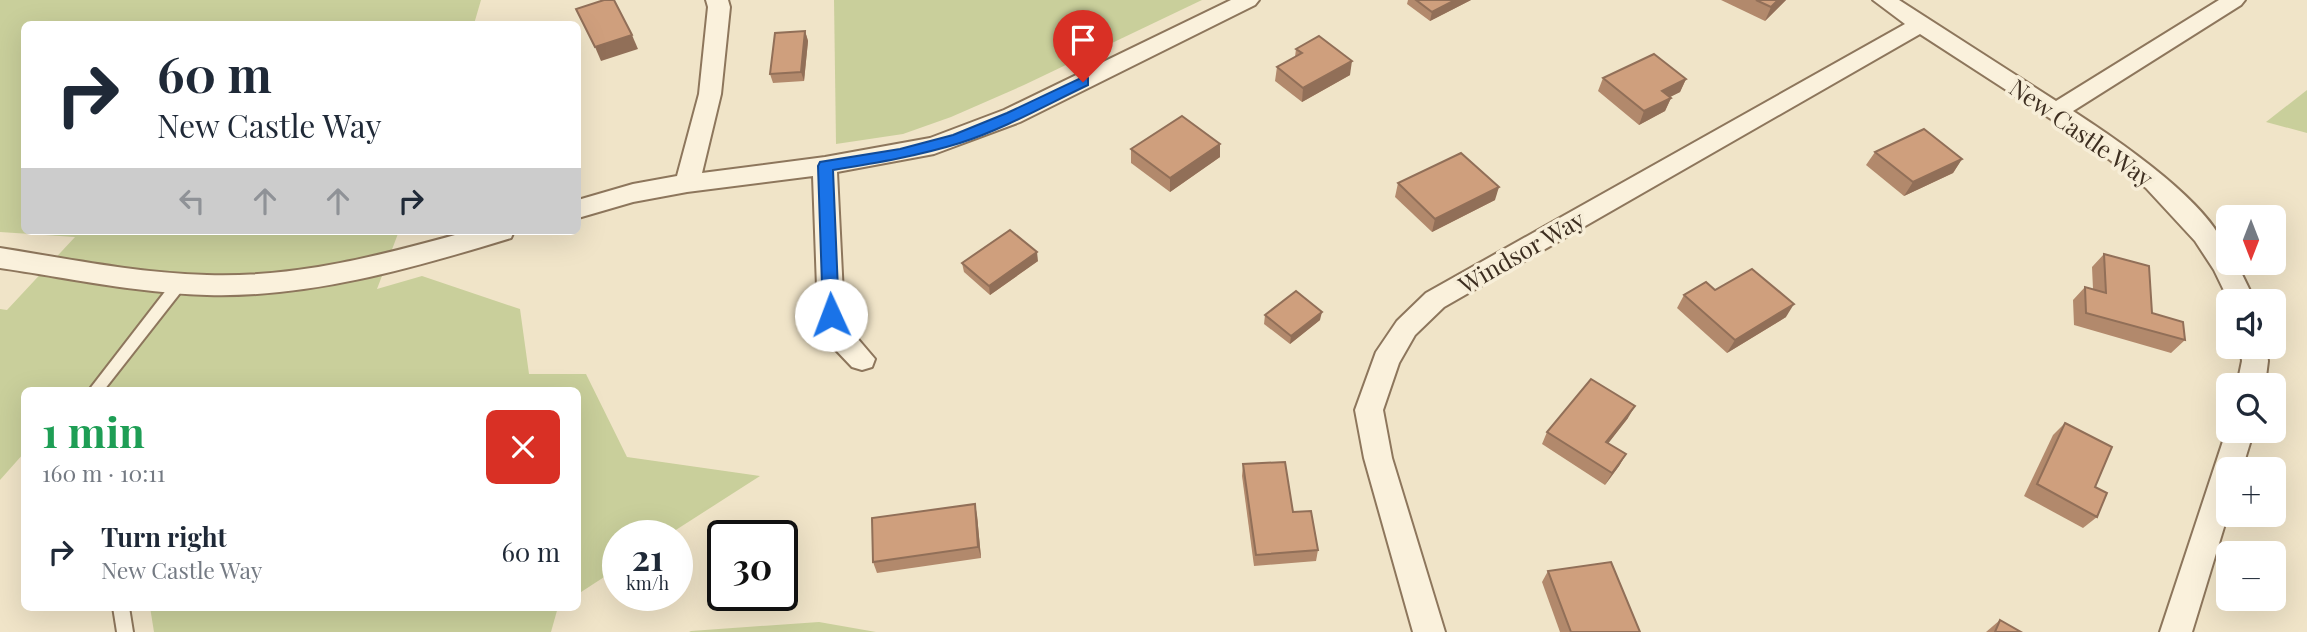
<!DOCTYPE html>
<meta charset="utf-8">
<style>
:root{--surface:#fff;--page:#f6f6f7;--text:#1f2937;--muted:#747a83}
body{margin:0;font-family:"Playfair Display",serif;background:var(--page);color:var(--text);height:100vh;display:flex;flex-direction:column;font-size:26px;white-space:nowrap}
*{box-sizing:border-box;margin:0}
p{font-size:23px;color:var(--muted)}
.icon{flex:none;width:38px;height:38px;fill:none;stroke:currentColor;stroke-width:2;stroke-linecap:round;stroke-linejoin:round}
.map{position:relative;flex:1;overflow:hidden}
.sheet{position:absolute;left:21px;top:387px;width:560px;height:224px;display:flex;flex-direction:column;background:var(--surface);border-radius:10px;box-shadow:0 7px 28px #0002}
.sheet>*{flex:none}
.guide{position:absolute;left:21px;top:21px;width:560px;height:214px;border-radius:10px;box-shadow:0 7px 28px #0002;background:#fff;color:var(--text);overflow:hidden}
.needle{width:46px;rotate:180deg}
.fabs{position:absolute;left:2216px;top:205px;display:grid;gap:14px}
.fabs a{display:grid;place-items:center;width:70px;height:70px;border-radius:10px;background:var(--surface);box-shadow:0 7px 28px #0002;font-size:35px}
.speed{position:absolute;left:602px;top:520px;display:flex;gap:14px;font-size:35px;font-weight:700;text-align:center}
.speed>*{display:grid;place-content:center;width:91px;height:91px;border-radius:50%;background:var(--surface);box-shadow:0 7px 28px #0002;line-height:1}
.speed small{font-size:18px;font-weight:400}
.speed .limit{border:4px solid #111;border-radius:10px;background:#fff;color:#111}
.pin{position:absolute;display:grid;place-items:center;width:60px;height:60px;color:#fff;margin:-72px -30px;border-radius:50% 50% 50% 0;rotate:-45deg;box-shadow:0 0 7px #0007}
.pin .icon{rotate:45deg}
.me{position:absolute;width:77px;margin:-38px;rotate:358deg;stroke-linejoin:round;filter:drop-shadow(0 0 5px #0008)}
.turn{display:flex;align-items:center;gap:24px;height:147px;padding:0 21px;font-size:32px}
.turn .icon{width:91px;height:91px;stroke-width:2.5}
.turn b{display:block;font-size:49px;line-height:60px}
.lanes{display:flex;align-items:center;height:66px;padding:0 21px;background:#0003;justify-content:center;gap:35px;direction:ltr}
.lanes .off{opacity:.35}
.round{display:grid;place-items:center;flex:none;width:74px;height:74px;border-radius:10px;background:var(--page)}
.head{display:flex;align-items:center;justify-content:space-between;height:119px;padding:0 21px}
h1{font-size:42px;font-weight:700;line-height:52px;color:#1e9e55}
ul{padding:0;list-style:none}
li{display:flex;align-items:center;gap:21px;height:91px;padding:0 21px}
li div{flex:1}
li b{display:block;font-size:26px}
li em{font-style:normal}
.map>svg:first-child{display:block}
</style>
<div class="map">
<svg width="2307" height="632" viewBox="0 0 2307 632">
<rect width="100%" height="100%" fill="#f0e4c8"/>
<!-- green -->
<g fill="#c9cf9b">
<path d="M0,0h481l-7,24h-450v207h375l-22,58 45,-13 98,33 9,65h57l41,83 133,19 -92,59 -50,1v32l-40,26v-204h-554v63l-24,27v-171l7,1 68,-73 -75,-5z"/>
<path d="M834,0h368l-178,85 -73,32 -48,17 -67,10z"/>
<path d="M2307,90v43l-41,-11z"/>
<path d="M150,607h408l-7,25h-397z"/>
<path d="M819,622l57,10h-187l2,-1z"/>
</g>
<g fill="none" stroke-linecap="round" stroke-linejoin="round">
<defs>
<g id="service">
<path d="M179,279l5,1 2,4 -2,4 -80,102h-15l85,-110z"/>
<path d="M113,607h16l4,25h-16z"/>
</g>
<g id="minor">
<path d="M706,0h22l2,7 -9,87 -19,79 123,-16 105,-19 74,-28 227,-110h28l-4,5 -235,117 -86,32 -97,18 7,143 8,17 23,27 -3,8 -10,3 -10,-3 -19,-20 -15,-32 -5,-139 -126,16 -54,10 -55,16v-18l55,-16 44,-8 22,-82 9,-87z"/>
<path d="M1873,0h26l157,101 163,-101h26l-4,5 -168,106c40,26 155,102 155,151h8l19,39h-26l-15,-31 -19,-29 -49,-53 -58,-45 -168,-109 -476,273 -29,28 -16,28 -16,47 9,48 53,174h-32l-49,-174 -9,-48 21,-58 21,-31 29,-28 479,-269z"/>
<path d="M469,231h45l-3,7c-98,30 -201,60 -304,57 -70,-2 -138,-17 -207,-27v-20c69,11 137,25 207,27 89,3 177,-20 262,-44z"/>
<path d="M2240,346h26l2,15 -3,24h-28l5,-24z"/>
<path d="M2228,426v4h26l-12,39h-14v45l-36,118h-32z"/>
</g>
</defs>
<!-- service casing -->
<use href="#service" stroke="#8d765c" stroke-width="4"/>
<!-- minor casing -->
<use href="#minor" stroke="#8d765c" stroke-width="4"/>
<!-- service -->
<use href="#service" fill="#faf1dc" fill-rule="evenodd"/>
<!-- minor -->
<use href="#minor" fill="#faf1dc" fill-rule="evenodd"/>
</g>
<!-- wall -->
<g fill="#b2896c">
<path d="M1408,0h63l-41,21 -23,-17z"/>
<path d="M1721,0h65l-21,21z"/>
<path d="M805,31l3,10 -4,40 -31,2 -3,-9z"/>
<path d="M1296,49l54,26 -48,27 -27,-21 2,-14 18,-10z"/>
<path d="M1603,78l83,1 -6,13 -10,5 1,1 -6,13 -26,14 -41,-34z"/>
<path d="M1220,144v13l-50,35 -39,-29v-14z"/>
<path d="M1875,152l87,7 -9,14 -49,23 -38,-31z"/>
<path d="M1398,183l97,17 -63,32 -37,-35z"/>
<path d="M2104,254l48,59 33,27 -14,13 -97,-28 -1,-25 12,-13 8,2 -1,-22z"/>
<path d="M1038,261l-48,34 -26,-23 -2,-9z"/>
<path d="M1715,290l71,27 -59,36 -50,-45 7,-13z"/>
<path d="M1265,315l55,5 -30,24 -26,-20z"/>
<path d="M1628,418l-20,25 18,11 -7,12 -14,19 -63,-41 5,-12z"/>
<path d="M2065,423l30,64 2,30 -14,11 -59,-32 29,-61z"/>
<path d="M1243,464l50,48 25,38 -2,11 -62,5 -12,-90z"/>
<path d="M977,515l4,43 -104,15 -4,-11z"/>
<path d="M1548,571l92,61h-80l-18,-50z"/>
<path d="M2000,620l21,12h-35z"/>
</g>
<!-- shaded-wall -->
<g fill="#916f58">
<path d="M1455,0h16l-41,21 2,-9z"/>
<path d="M1778,0h8l-21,21 6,-14z"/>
<path d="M805,31l3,10 -4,40 -3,-9z"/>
<path d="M632,35l6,14 -37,12 -6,-14z"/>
<path d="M1352,61l-2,14 -48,27 1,-14z"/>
<path d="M1686,79l-6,13 -24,12 6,-13z"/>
<path d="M1671,98l-6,13 -26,14 5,-14z"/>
<path d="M1220,144v13l-50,35v-14z"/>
<path d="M1962,159l-9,14 -49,23 9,-14z"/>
<path d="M1499,187l-4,13 -63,32 3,-13z"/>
<path d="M1037,252l1,9 -48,34 -1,-9z"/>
<path d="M1794,304l-8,13 -59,36 8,-13z"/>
<path d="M1322,312l-2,8 -30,24 1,-8z"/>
<path d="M1635,406l-7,12 -28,36 6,-12z"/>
<path d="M1626,454l-7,12 -14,19 7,-12z"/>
<path d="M975,504l2,11 4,43 -3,-11z"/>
</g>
<!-- building -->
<g fill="#cf9f7d" stroke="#916f58" stroke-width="2">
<path d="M604,0h10l18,35 -37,12 -19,-38z"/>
<path d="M1416,0h39l-23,12z"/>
<path d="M1756,0h22l-7,7z"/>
<path d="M805,31l-4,41 -31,2 5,-41z"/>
<path d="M1319,36l33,25 -49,27 -26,-21 25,-14 -6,-4z"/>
<path d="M1654,54l32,25 -24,12 9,7 -27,13 -41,-33z"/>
<path d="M1182,116l38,28 -50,34 -39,-29z"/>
<path d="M1924,129l38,30 -49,23 -38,-30z"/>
<path d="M1461,153l38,34 -64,32 -37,-36z"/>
<path d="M1010,230l27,22 -48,34 -27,-23z"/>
<path d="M2104,254l45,12 3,47 31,9 2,18 -99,-27 -1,-26 21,6z"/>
<path d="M1752,269l42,35 -59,36 -51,-45 22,-13 9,8z"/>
<path d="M1296,291l26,21 -31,24 -26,-21z"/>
<path d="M1591,379l44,27 -29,36 20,12 -14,19 -65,-41z"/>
<path d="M2065,423l47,24 -17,40 12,6 -10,24 -60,-33z"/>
<path d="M1285,462l8,50 18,-1 7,39 -62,5 -13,-91z"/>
<path d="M975,504l3,43 -105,15 -1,-44z"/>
<path d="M1611,562l29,70h-69l-23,-61z"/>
<path d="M2000,620l21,12h-26z"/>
</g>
<!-- route -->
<path fill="#1a73e8" stroke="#114b97" stroke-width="2" d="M1083,77l5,1v7c-42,20 -84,44 -128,58 -42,13 -84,20 -127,27l6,145 -8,6 -5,-2 -3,-4 -5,-149 2,-4 80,-13 53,-14 54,-22z"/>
<g text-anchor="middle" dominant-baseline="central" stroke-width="7" stroke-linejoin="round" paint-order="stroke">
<!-- street labels -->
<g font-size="24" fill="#3d2e20" stroke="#f7eed8">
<text transform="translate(2082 132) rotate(35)">New Castle Way</text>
<text transform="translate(1521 251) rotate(-30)">Windsor Way</text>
</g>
</g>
</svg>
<div class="fabs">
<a><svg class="needle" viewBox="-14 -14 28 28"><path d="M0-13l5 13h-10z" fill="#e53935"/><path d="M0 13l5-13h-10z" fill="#747a83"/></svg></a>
<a><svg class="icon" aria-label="sound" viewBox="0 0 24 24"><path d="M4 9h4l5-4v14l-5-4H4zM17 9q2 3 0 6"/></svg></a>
<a><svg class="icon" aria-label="search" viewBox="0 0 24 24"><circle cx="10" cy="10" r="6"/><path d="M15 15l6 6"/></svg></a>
<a>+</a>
<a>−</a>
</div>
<div class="speed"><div>21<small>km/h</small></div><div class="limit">30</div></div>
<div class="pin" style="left:1083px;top:82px;background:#d93025"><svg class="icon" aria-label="arrive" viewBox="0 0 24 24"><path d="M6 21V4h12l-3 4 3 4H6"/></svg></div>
<svg class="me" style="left:831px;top:315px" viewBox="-20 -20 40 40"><circle r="19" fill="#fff"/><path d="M0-13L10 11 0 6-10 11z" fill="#1a73e8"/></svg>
<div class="guide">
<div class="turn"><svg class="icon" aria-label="right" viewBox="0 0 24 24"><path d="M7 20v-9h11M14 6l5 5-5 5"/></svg><div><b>60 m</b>New Castle Way</div></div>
<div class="lanes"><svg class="icon off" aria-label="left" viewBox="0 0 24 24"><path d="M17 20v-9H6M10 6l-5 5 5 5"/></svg><svg class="icon off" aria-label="ahead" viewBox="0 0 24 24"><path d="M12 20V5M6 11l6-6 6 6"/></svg><svg class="icon off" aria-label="ahead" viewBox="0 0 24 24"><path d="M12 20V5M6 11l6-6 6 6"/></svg><svg class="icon" aria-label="right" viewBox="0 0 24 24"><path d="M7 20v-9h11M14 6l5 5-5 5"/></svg></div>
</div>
<section class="sheet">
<div class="head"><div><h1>1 min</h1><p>160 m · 10:11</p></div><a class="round" style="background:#d93025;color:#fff"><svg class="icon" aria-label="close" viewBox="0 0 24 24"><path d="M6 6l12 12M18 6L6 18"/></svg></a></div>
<ul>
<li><svg class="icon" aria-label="right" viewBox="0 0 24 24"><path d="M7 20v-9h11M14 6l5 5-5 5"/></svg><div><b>Turn right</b><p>New Castle Way</p></div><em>60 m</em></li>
</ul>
</section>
</div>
